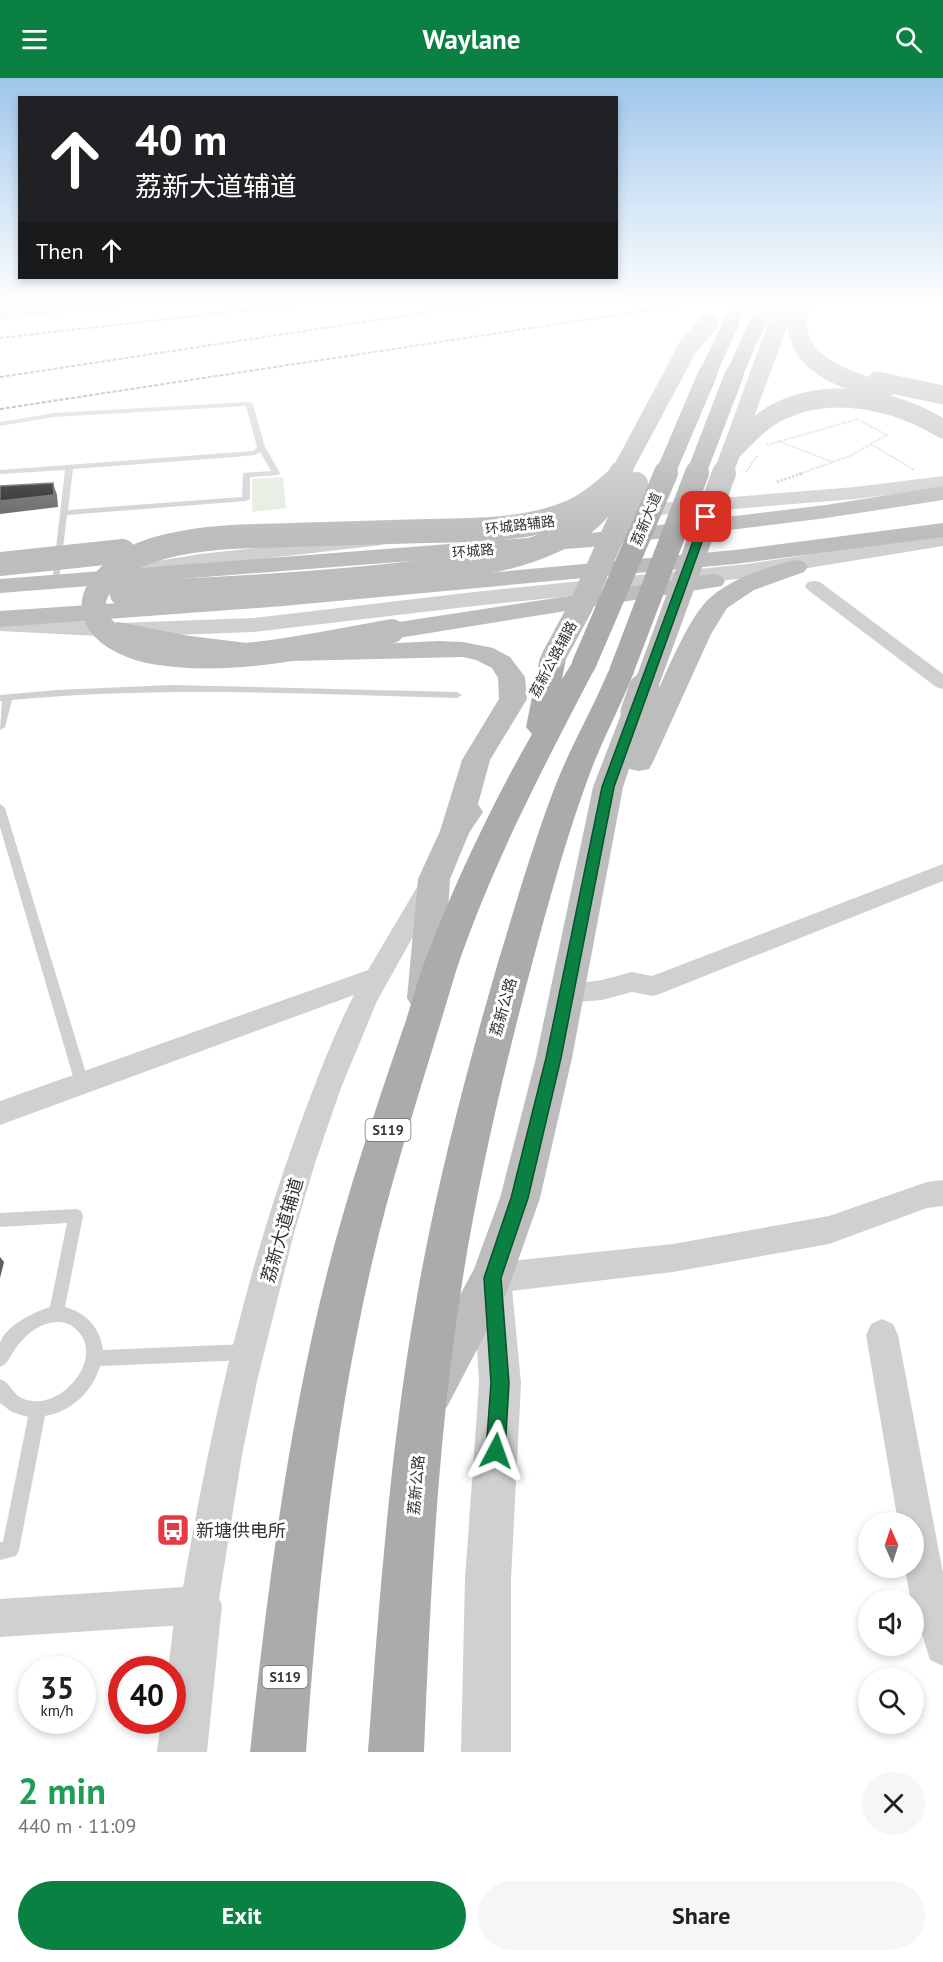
<!DOCTYPE html>
<meta charset="utf-8">
<style>
:root{--surface:#fff;--page:#f6f6f6;--text:#202124;--muted:#757577;--accent:#0b8043}
body{margin:0;font-family:"PT Sans","Noto Sans SC",sans-serif;background:var(--page);color:var(--text);height:100vh;display:flex;flex-direction:column;font-size:22px;white-space:nowrap}
*{box-sizing:border-box;margin:0}
p{font-size:20px;color:var(--muted)}
.icon{flex:none;width:33px;height:33px;fill:none;stroke:currentColor;stroke-width:2;stroke-linecap:round;stroke-linejoin:round}
.map{position:relative;height:1674px;overflow:hidden}
.side{display:flex;flex-direction:column;background:var(--surface);flex:1}
.side>*{flex:none}
.banner{position:absolute;left:18px;top:18px;width:600px;height:183px;border-radius:0px;box-shadow:0 3px 9px #0003;background:#202124;color:#fff;overflow:hidden}
.needle{width:39px;rotate:357deg}
.tools{position:absolute;left:858px;top:1434px;display:grid;gap:12px}
.tools a{display:grid;place-items:center;width:66px;height:66px;border-radius:50%;background:var(--surface);box-shadow:0 3px 9px #0003;font-size:30px}
.speed{position:absolute;left:18px;top:1578px;display:flex;gap:12px;font-size:30px;font-weight:700;text-align:center}
.speed>*{display:grid;place-content:center;width:78px;height:78px;border-radius:50%;background:var(--surface);box-shadow:0 3px 9px #0003;line-height:1}
.speed small{font-size:15px;font-weight:400}
.speed .limit{border:9px solid #d22;background:#fff;color:#111}
.pin{position:absolute;display:grid;place-items:center;width:51px;height:51px;color:#fff;margin:-26px;border-radius:12px;box-shadow:0 3px 9px #0006}
.me{position:absolute;width:66px;margin:-33px;rotate:4deg;stroke-linejoin:round;filter:drop-shadow(0 0 4px #0008)}
.turn{display:flex;align-items:center;gap:21px;height:126px;padding:0 18px;font-size:27px}
.turn .icon{width:78px;height:78px;stroke-width:2.5}
.turn b{display:block;font-size:42px;line-height:51px}
.then{display:flex;align-items:center;height:57px;padding:0 18px;background:#0003;gap:12px;font-size:22px}
.round{display:grid;place-items:center;flex:none;width:63px;height:63px;border-radius:32px;background:var(--page)}
.headline{display:flex;align-items:center;justify-content:space-between;height:102px;padding:0 18px}
h1{font-size:36px;font-weight:700;line-height:45px;color:#1e9e55}
.cta{display:flex;gap:12px;margin-top:auto;padding:12px 18px}
.cta a{flex:1;height:69px;border-radius:36px;background:var(--accent);color:#fff;font-size:24px;font-weight:700;line-height:69px;text-align:center}
.cta a+a{background:var(--page);color:var(--text)}
header{display:flex;justify-content:space-between;align-items:center;height:78px;padding:0 18px;background:var(--accent);color:#fff;font-size:27px;font-weight:700}
.map>svg:first-child{display:block}
</style>
<header><svg class="icon" aria-label="menu" viewBox="0 0 24 24"><path d="M4 6h16M4 12h16M4 18h16"/></svg>Waylane<svg class="icon" aria-label="search" viewBox="0 0 24 24"><circle cx="10" cy="10" r="6"/><path d="M15 15l6 6"/></svg></header>
<div class="map">
<svg width="943" height="1674" viewBox="0 0 943 1674">
<rect width="100%" height="100%" fill="#fff"/>
<!-- green -->
<path fill="#e6ecdf" d="M283,399l3,31 -34,4v-33z"/>
<g fill="none" stroke-linecap="round" stroke-linejoin="round">
<!-- path-far1 -->
<g stroke="#cdcdcd" stroke-width="2" stroke-dasharray="1.5 1.5" stroke-linecap="butt">
<path d="M778,363l55,21"/>
<path d="M871,366l43,26"/>
<path d="M767,367l91,-26"/>
<path d="M799,396l51,-18 37,-21 -28,-15"/>
</g>
<!-- path -->
<path stroke="#cdcdcd" stroke-width="3" stroke-dasharray="2 2" stroke-linecap="butt" d="M777,404l26,-9"/>
<!-- service -->
<g fill="#d0d0d0" fill-rule="evenodd">
<path d="M249,324l4,2 12,43 15,26 -1,2 -29,2v22l-4,2 -179,14 -8,66 -4,3 -3,-1 13,-113 -65,4v-4l253,-19 4,-4 -11,-41 -192,11 -54,9v-4l54,-9zM260,374l11,19 -28,2 -1,24 -174,13 5,-41 162,-12 20,-2z"/>
<path d="M171,607l286,7 5,3 -5,3c-148,-4 -297,-12 -445,2l-7,27 -5,3 2,-29h-2v-6l57,-5z"/>
<path d="M0,726l5,4 84,275 -2,4 -5,2 -5,-2 -2,-4 -75,-256z"/>
<path d="M76,1131l5,2 2,5 -18,91c22,6 35,21 38,43l143,-6 6,2 2,6 -2,6 -6,2 -146,6c-7,25 -29,46 -55,50l-26,134 -3,6 -16,4v-18h3l25,-125 -16,-5 -12,-9v-24c14,5 11,20 33,22 35,4 75,-50 39,-75 -7,-5 -17,-5 -26,-2 -14,4 -27,18 -34,30 -4,6 -5,10 -12,13 0,-7 0,-17 0,-24 5,-17 34,-31 50,-36l17,-84 -67,4v-14z"/>
</g>
<!-- minor -->
<g fill="#d0d0d0" fill-rule="evenodd">
<path d="M814,503l6,1 123,92v15l-7,-2 -128,-97 -3,-4 3,-4z"/>
<path d="M943,786v17l-281,112 -9,3 -21,-4 -30,8 -35,3 -9,-3 -4,-7 4,-7 44,-6 30,-8 20,4z"/>
<path d="M431,797l8,2 4,6 -66,118 -36,87 -25,72 -22,73 -37,148 -15,74 -24,150 -6,13 -13,6 -199,13v-38l183,-12c27,-155 61,-309 115,-457 17,-46 34,-92 56,-135l-354,130v-24l368,-131 55,-93z"/>
<path d="M943,1102v26l-16,2 -98,36 -156,28 -181,21 -11,-5 -4,-10 4,-10 11,-5 181,-19 156,-28 98,-34z"/>
<path d="M882,1241l11,5 5,11 45,238v93l-13,-6 -16,-52v-8l-4,-3 -5,-29h9v-46h-16l-32,-187 5,-11z"/>
</g>
<!-- tertiary -->
<g fill="#d0d0d0" fill-rule="evenodd">
<path d="M72,224h52l-7,5 -117,13v-10z"/>
<path d="M943,398v12l-88,11 -232,19 -7,-2 -3,-4 3,-4 7,-2 232,-19z"/>
<path d="M943,456v12l-196,32 -273,28 -220,26 -136,5 -118,-6v-14l118,6 136,-5 220,-26 273,-28z"/>
<path d="M375,457l7,2 4,4 -4,4 -182,21 -86,16 -8,-2 -3,-5 3,-5 8,-2 86,-14z"/>
<path d="M492,1181l14,6 5,13 10,105 -10,196v173h-50l4,-173 14,-196 -6,-105 5,-13z"/>
<path d="M199,1504l16,7 7,16 -15,147h-50l4,-32h11v-50h-4l8,-65 7,-16z"/>
</g>
<!-- secondary -->
<g fill="#bdbdbd" fill-rule="evenodd">
<path d="M61,224l-8,5 -53,6v-10z"/>
<path d="M943,408v14l-117,18 -235,29 -591,46v-14l591,-46 235,-28z"/>
<path d="M943,445v14l-208,27 -452,42 -283,21v-16l283,-19 452,-42z"/>
<path d="M796,482l8,2 4,5 -4,5 -50,18 -27,18 -16,26 -58,128 -4,7 -10,2 -10,-2 -6,18 -51,271 -32,140 -33,94 -60,115 -16,7 -16,-7 -7,-16 66,-122 26,-71 36,-140 57,-271 29,-75 4,-6 10,-3 10,3 3,5c13,-28 40,-97 62,-114 24,-20 56,-30 85,-37z"/>
<path d="M713,496l9,2 3,5 -3,5 -330,53 -9,-3 -4,-5 4,-5 9,-3z"/>
<path d="M118,544l72,14 57,7 4,6 -4,6c-29,7 -107,-12 -138,-20l-4,-5 4,-5z"/>
<path d="M439,563l24,1 30,6 17,9 15,20 2,22 -37,61 -12,44 5,8 -14,21 -19,46 -7,119 -6,10 -12,4 -12,-4 -6,-10 11,-119 22,-48 22,-71 37,-61 -1,-21 -6,-10 -16,-8 -13,-3 -171,4 -9,-2 -4,-6 4,-6 9,-2h63z"/>
</g>
<!-- primary -->
<g fill="#ababab" fill-rule="evenodd">
<path d="M732,224h17l-32,71 -2,4h-14l-2,-4z"/>
<path d="M758,224h17l-32,73 -2,4h-14l-2,-4z"/>
<path d="M553,572l9,2 4,6 -4,21 13,-21 9,-2 9,2 4,6c-52,100 -105,200 -141,307 -30,102 -64,202 -87,305 -35,156 -52,317 -63,476h-56c17,-159 37,-319 76,-475 21,-83 48,-164 76,-245 8,-22 13,-44 21,-66 30,-80 67,-158 109,-232l-6,-7 14,-69 4,-6z"/>
<path d="M621,586l9,2 4,6c-15,38 -35,74 -48,112 -21,58 -37,117 -53,176 -30,113 -57,227 -74,343 -22,148 -29,299 -35,449h-56c11,-150 22,-302 48,-450 20,-116 50,-230 83,-343 18,-59 35,-118 57,-175 15,-38 36,-74 52,-112l4,-6z"/>
</g>
<!-- rail -->
<g stroke="#888" stroke-width="2" stroke-dasharray="4 2" stroke-linecap="butt">
<path d="M0,260l319,-36"/>
<path d="M0,299l496,-75"/>
<path d="M0,331l702,-107"/>
</g>
<!-- path-bridge -->
<path stroke="#cdcdcd" stroke-width="2" stroke-dasharray="1.5 1.5" stroke-linecap="butt" d="M746,394l11,-16"/>
<!-- secondary-bridge-far2 -->
<g stroke="#bdbdbd" stroke-width="19">
<path d="M801,224c-1,9 -5,19 -3,29 7,38 53,50 85,61"/>
<path d="M877,303l66,14"/>
<path d="M734,371c14,-14 28,-30 46,-38 52,-25 116,-11 163,18"/>
<path d="M620,396l68,-127 21,-24"/>
<path d="M723,396l63,-172"/>
</g>
<!-- secondary-bridge-far1 -->
<g stroke="#bdbdbd" stroke-width="24">
<path d="M0,486l123,-13"/>
<path d="M122,516c91,-5 183,-9 274,-19 61,-8 131,-13 184,-49 20,-13 29,-32 41,-53"/>
<path d="M392,553c-75,13 -157,34 -234,22 -50,-8 -94,-43 -39,-86 20,-15 44,-21 68,-25 34,-6 68,-6 103,-7 46,-1 91,-3 136,-4 49,-1 102,0 147,-20 17,-8 31,-20 44,-32"/>
<path d="M553,580l27,-50 56,-124"/>
<path d="M644,613l80,-218"/>
</g>
<!-- secondary-bridge -->
<path stroke="#bdbdbd" stroke-width="31" d="M636,634l8,-23"/>
<!-- primary-bridge-far1 -->
<g stroke="#ababab" stroke-width="19">
<path d="M665,396l43,-101"/>
<path d="M696,396l38,-99"/>
</g>
<!-- primary-bridge -->
<g stroke="#ababab" stroke-width="24">
<path d="M584,586l82,-191"/>
<path d="M621,594l76,-199"/>
</g>
</g>
<!-- shaded-wall -->
<g fill="#5f5f5f">
<path d="M53,405l4,12 1,12 -58,7v-13z"/>
<path d="M0,1179l4,5 -4,16z"/>
</g>
<!-- building -->
<path fill="#1a1a1a" stroke="#5f5f5f" stroke-width="1.5" d="M53,405l1,12 -54,6v-15z"/>
<!-- sky -->
<linearGradient id="sky" x2="0" y2="1"><stop stop-color="#9ec6ea"/><stop offset="0.49" stop-color="#fff"/><stop offset="1" stop-color="#fff" stop-opacity="0"/></linearGradient>
<rect width="943" height="459" fill="url(#sky)"/>
<!-- route -->
<path fill="#0b8043" stroke="#07532c" stroke-width="1.5" d="M706,436l5,3 -97,270 -53,271 -33,140 -27,80 8,105 -4,68 -3,7 -6,3 -7,-3 -3,-7 5,-68 -7,-105 27,-80 35,-140 56,-271 100,-270z"/>
<!-- icons -->
<defs>
<symbol id="bus-square" viewBox="-11 -11 22 22"><rect x="-9" y="-9" width="18" height="18" rx="4" fill="#e63946" stroke="#fff"/><path d="M-5-6H5V4H4V6H2V4H-2V6H-4V4H-5ZM-3.5-4V0h7V-4ZM-3.5 1.2v1.5H-2V1.2ZM2 1.2v1.5H3.5V1.2Z" fill="#fff"/></symbol>
</defs>
<g fill-rule="evenodd">
<use href="#bus-square" x="154" y="1433" width="38" height="38"/>
</g>
<g text-anchor="middle" dominant-baseline="central" stroke-width="6" stroke-linejoin="round" paint-order="stroke">
<!-- far-street labels -->
<g font-size="14" fill="#333" stroke="#fff">
<text transform="translate(646 441) rotate(-67)">荔新大道</text>
<text transform="translate(520 447) rotate(-7)">环城路辅路</text>
<text transform="translate(473 473) rotate(-5)">环城路</text>
<text transform="translate(553 581) rotate(-62)">荔新公路辅路</text>
</g>
<!-- shield labels -->
<g fill="#fff" stroke="#707070" stroke-width="1.5">
<rect x="365.5" y="1041" width="45" height="22" rx="4.5"/>
<rect x="262.5" y="1588" width="45" height="22" rx="4.5"/>
</g>
<g font-size="14" font-weight="bold" fill="#333">
<text x="388" y="1052">S119</text>
<text x="285" y="1599">S119</text>
</g>
<!-- street labels -->
<g font-size="15" fill="#333" stroke="#fff">
<text transform="translate(503 929) rotate(-74)">荔新公路</text>
<text transform="translate(416 1407) rotate(-85)">荔新公路</text>
</g>
<!-- near-street labels -->
<g font-size="18" fill="#333" stroke="#fff">
<text transform="translate(282 1152) rotate(-74)">荔新大道辅道</text>
</g>
<!-- near-poi labels -->
<g font-size="18" fill="#333" stroke="#fff" text-anchor="start">
<text x="196" y="1452">新塘供电所</text>
</g>
</g>
</svg>
<div class="tools">
<a><svg class="needle" viewBox="-14 -14 28 28"><path d="M0-13l5 13h-10z" fill="#e53935"/><path d="M0 13l5-13h-10z" fill="#757577"/></svg></a>
<a><svg class="icon" aria-label="sound" viewBox="0 0 24 24"><path d="M4 9h4l5-4v14l-5-4H4zM17 9q2 3 0 6"/></svg></a>
<a><svg class="icon" aria-label="search" viewBox="0 0 24 24"><circle cx="10" cy="10" r="6"/><path d="M15 15l6 6"/></svg></a>
</div>
<div class="speed"><div>35<small>km/h</small></div><div class="limit">40</div></div>
<div class="pin" style="left:706px;top:439px;background:#d93025"><svg class="icon" aria-label="arrive" viewBox="0 0 24 24"><path d="M6 21V4h12l-3 4 3 4H6"/></svg></div>
<svg class="me" style="left:496px;top:1373px" viewBox="-20 -20 40 40"><path d="M0-17L14 15 0 8-14 15z" fill="#0b8043" stroke="#fff" stroke-width="4"/></svg>
<div class="banner">
<div class="turn"><svg class="icon" aria-label="ahead" viewBox="0 0 24 24"><path d="M12 20V5M6 11l6-6 6 6"/></svg><div><b>40 m</b>荔新大道辅道</div></div>
<div class="then">Then<svg class="icon" aria-label="ahead" viewBox="0 0 24 24"><path d="M12 20V5M6 11l6-6 6 6"/></svg></div>
</div>
</div>
<section class="side">
<div class="headline"><div><h1>2 min</h1><p>440 m · 11:09</p></div><a class="round"><svg class="icon" aria-label="close" viewBox="0 0 24 24"><path d="M6 6l12 12M18 6L6 18"/></svg></a></div>
<div class="cta"><a>Exit</a><a>Share</a></div>
</section>
